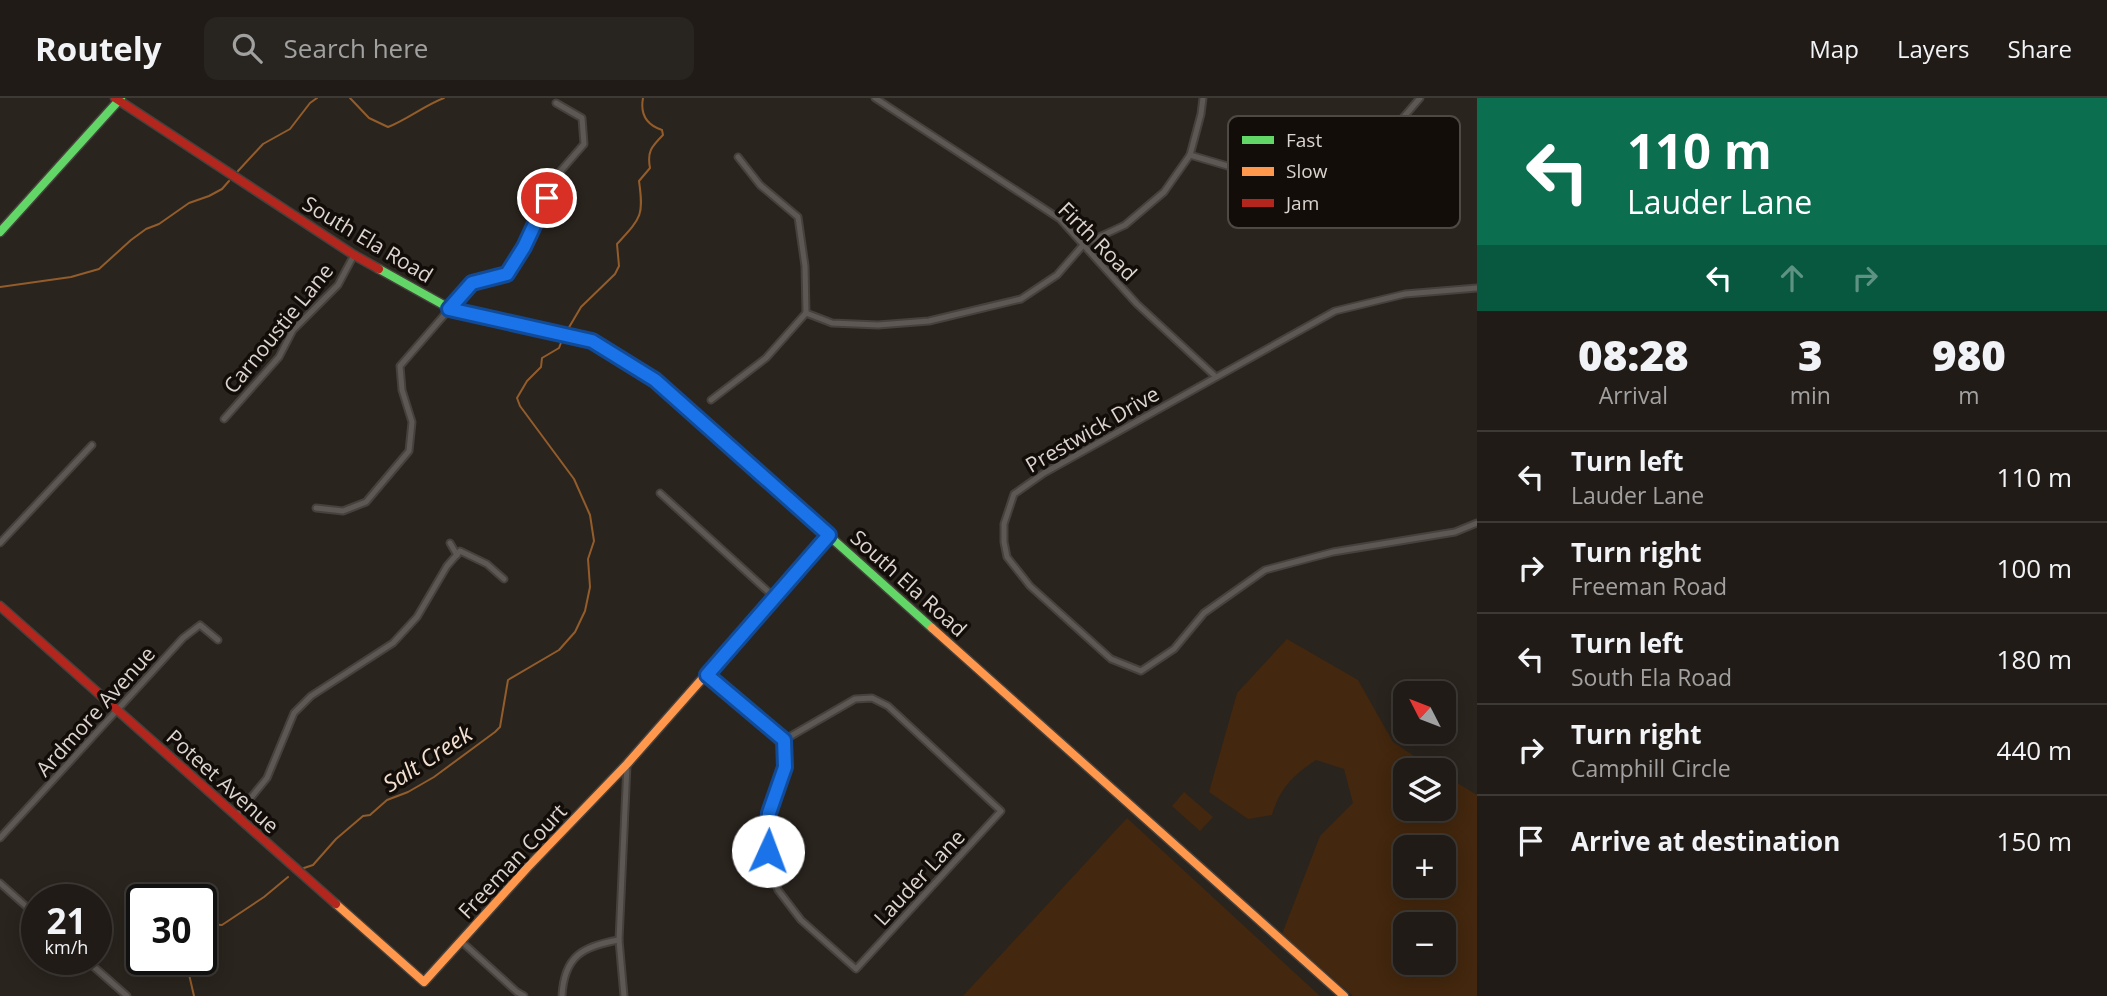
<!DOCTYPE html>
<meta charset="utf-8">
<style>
:root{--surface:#201b16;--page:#28241f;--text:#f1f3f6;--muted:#a2a1a1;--line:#3d3935}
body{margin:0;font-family:"Open Sans",sans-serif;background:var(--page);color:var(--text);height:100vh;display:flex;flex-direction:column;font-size:26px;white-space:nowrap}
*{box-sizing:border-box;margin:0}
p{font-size:23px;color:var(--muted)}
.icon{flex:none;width:38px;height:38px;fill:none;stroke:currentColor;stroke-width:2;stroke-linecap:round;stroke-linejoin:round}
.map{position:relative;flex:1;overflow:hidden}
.drawer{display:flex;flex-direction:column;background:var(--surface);width:630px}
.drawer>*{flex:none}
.top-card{background:#0b6e4f;color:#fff;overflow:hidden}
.needle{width:46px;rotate:312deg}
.fabs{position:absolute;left:1393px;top:583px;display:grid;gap:14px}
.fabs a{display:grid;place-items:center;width:63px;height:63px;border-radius:14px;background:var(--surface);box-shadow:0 4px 18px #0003,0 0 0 2px var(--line);font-size:35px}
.speed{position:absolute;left:21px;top:786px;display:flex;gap:14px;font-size:35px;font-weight:700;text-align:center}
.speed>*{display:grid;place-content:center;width:91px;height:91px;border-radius:50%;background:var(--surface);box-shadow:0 4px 18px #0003,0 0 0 2px var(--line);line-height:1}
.speed small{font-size:18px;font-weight:400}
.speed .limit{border:4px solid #111;border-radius:10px;background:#fff;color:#111}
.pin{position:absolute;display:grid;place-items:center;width:60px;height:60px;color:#fff;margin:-30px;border:4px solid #fff;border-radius:50%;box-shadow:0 2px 7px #0007}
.me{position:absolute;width:77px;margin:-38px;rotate:2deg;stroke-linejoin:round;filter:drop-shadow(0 0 5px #0008)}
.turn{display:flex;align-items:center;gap:24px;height:147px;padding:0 35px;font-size:32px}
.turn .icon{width:91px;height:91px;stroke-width:2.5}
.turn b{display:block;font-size:49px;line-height:60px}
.lanes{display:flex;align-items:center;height:66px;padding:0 35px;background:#0003;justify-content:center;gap:35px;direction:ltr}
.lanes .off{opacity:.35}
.eta{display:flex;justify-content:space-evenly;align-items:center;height:119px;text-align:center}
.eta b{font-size:42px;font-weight:800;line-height:49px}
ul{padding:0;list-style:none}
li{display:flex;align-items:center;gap:21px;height:91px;padding:0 35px;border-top:2px solid var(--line)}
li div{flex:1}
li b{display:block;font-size:26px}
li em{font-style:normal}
header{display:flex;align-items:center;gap:42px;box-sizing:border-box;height:98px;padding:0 35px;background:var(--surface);border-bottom:2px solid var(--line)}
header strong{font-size:33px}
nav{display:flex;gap:38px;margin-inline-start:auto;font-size:24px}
.search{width:490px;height:63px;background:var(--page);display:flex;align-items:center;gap:18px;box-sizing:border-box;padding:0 24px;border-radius:14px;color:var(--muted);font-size:26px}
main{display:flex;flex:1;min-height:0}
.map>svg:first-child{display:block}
</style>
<header>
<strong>Routely</strong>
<div class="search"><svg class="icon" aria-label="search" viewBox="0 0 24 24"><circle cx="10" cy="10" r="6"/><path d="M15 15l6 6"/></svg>Search here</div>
<nav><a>Map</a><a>Layers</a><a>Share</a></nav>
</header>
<main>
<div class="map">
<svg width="1477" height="898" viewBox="0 0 1477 898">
<rect width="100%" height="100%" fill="#2a241e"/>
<!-- green -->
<g fill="#43270e" fill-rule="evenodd">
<path d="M1287,541l71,41 35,62 42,28h-30v38h39v-33l33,20v201h-124l-71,-62 38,-98 33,-33 -9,-34 -28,-9c-23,15 -36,28 -44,55l-24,4 -39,-27 28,-99zM1405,749h39v39h-39zM1405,826h39v38h-39z"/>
<path d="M1184,694l29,25 -13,14 -28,-25z"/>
<path d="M1127,720l193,178h-357z"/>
</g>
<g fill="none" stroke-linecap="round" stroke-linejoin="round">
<!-- stream -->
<g stroke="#935c2b" stroke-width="2">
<path d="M350,0l19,20 19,9c20,-8 37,-22 56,-29"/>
<path d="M238,73l25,-27 27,-15 20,-26 7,-5"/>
<path d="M0,189l71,-10 28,-8 32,-29 15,-11 13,-5 30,-21 20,-7 13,-7 7,-8"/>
<path d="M568,231l13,-22 34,-33 4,-8 -2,-22c24,-26 27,-28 22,-63l11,-13c-3,-16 1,-21 13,-33l-1,-5c-15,-5 -22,-16 -19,-32"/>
<path d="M304,770l9,-3 23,-26 27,-23 7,-1 17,-15 21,-8 26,-15 61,-45 5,-5 8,-47 51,-30 16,-18 10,-21 5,-24 -2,-28 6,-18 -4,-26 -16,-36 -54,-73 -3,-8 10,-17 14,-14 1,-9 17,-10 3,-8"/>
<path d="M201,831l5,-5 16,1 42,-28 24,-20"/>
<path d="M189,861l-1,11 6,26"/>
</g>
<defs>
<g id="street">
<path d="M875,0l185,121 77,85 79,73"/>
<path d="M1190,57l11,-41 2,-16"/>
<path d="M738,59l22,28 38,32 7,49 1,47"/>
<path d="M1477,190l-72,6 -70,17 -291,162 -30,21 -10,30v18l3,15 23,29 81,73 30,12 33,-22 30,-36 61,-43 68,-18 122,-20 22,-9"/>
<path d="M711,302l55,-42 40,-45 26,10 46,2 51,-4 92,-22 36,-24 27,-31 41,-19 39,-33 26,-37 58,17 45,1 48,-10 55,-37 24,-28"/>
<path d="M224,321l55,-62 14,-27 45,-45 16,-30"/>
<path d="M660,395l113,103"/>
<path d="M316,410l27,3 23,-9 43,-51 3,-29 -10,-32 -2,-24 72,-83 35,-9 18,-27 33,-73 26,-30 -2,-26 -26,-15"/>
<path d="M0,445l92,-98"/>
<path d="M450,445l7,12"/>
<path d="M707,577l77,65"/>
<path d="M872,600l16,8 113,105 -145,158 -55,-49 -23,-30 -6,-18 -4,-21 1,-38 16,-46 -1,-27 71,-41z"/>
<path d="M236,718l31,-38 27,-65 17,-17 82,-53 24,-26 30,-51 13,-15 27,13 17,15"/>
<path d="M0,740l183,-200 17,-13 18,15"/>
<path d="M0,785l37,33"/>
<path d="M462,844l55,50 7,4"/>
<path d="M85,861l42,37"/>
<path d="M562,898c2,-40 21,-50 57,-56"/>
<path d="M624,898l-5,-56 8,-175"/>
</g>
<g id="fast">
<path d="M0,134l121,-134"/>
<path d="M379,171l70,39 143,33 63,39 277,248"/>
<path d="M732,547l97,-110"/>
</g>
<g id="slow">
<path d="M932,530l412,368"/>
<path d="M336,806l88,78 103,-114 100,-104 105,-119"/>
</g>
<g id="jam">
<path d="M115,0l239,157 25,14"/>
<path d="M0,508l336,298"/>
</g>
</defs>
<!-- street casing -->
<use href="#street" stroke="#46413c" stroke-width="9"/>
<!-- fast casing -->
<use href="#fast" stroke="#46413c" stroke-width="11"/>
<!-- slow casing -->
<use href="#slow" stroke="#46413c" stroke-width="11"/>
<!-- jam casing -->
<use href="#jam" stroke="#46413c" stroke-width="11"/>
<!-- street -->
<use href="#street" stroke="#5d5854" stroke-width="5"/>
<!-- fast -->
<use href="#fast" stroke="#63d668" stroke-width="8"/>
<!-- slow -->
<use href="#slow" stroke="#ff974d" stroke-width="8"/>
<!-- jam -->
<use href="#jam" stroke="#b3261e" stroke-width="8"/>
</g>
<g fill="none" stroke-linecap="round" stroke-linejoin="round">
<defs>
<path id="route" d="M547,100l-23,49 -17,27 -35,9 -23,26 143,32 63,39 174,155 -122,140 77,65 1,27 -16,46 -1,38"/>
</defs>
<!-- route casing -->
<use href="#route" stroke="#114b97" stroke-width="18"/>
<!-- route -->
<use href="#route" stroke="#1a73e8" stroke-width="12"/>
</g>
<g text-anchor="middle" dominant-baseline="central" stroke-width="7" stroke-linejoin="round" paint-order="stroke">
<!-- street labels -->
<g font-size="21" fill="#dcd4ce" stroke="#130d09">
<text transform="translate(368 141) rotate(31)">South Ela Road</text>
<text transform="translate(1098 143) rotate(45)">Firth Road</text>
<text transform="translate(278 230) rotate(-51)">Carnoustie Lane</text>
<text transform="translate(1092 331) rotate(-30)">Prestwick Drive</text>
<text transform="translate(909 485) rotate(42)">South Ela Road</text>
<text transform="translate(95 613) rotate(-48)">Ardmore Avenue</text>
<text transform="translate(223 683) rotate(42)">Poteet Avenue</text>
<text transform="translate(512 763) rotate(-47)">Freeman Court</text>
<text transform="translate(919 779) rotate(-47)">Lauder Lane</text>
</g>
<!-- water labels -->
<g font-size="23" font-style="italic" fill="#f2e0d3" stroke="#130d09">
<text transform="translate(427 660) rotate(-33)">Salt Creek</text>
</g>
</g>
<!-- legend -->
<rect x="1228" y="18" width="232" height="112" rx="10" fill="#130d09" stroke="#4f4944" stroke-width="2"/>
<rect x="1242" y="38" width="32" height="8" fill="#63d668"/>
<rect x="1242" y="69" width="32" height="9" fill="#ff974d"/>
<rect x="1242" y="101" width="32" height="8" fill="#b3261e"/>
<g font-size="19" fill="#dcd4ce">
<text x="1286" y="49">Fast</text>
<text x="1286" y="80">Slow</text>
<text x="1286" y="112">Jam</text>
</g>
</svg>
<div class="fabs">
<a><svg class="needle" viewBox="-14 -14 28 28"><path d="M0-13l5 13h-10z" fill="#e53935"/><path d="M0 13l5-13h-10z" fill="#a2a1a1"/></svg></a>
<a><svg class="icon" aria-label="layers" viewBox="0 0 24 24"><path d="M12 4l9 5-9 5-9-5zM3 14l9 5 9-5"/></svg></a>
<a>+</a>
<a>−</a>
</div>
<div class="speed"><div>21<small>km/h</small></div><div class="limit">30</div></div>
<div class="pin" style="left:547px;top:100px;background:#d93025"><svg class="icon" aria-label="arrive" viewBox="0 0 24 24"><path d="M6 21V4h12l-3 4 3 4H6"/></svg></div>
<svg class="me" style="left:768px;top:753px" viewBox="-20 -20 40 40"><circle r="19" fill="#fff"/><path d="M0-13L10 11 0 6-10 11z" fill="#1a73e8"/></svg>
</div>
<section class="drawer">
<div class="top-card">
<div class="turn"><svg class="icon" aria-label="left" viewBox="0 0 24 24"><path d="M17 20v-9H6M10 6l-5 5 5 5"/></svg><div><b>110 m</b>Lauder Lane</div></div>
<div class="lanes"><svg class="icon" aria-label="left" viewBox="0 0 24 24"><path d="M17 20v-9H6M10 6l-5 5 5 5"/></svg><svg class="icon off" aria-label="ahead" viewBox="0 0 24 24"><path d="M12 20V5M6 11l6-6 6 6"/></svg><svg class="icon off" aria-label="right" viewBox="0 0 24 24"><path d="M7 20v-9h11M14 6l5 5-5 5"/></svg></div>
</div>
<div class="eta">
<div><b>08:28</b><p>Arrival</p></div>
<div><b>3</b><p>min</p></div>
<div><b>980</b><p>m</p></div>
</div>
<ul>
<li><svg class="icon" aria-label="left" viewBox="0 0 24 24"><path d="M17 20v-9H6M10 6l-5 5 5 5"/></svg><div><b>Turn left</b><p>Lauder Lane</p></div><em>110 m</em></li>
<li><svg class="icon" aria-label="right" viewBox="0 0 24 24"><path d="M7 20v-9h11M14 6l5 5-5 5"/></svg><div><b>Turn right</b><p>Freeman Road</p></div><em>100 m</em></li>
<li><svg class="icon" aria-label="left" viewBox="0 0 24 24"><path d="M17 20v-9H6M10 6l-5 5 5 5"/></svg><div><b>Turn left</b><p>South Ela Road</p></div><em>180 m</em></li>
<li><svg class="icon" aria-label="right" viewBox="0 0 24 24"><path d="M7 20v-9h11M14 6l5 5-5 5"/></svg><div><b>Turn right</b><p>Camphill Circle</p></div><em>440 m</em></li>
<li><svg class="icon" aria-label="arrive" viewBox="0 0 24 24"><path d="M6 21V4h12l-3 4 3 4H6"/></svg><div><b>Arrive at destination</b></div><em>150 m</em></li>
</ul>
</section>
</main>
